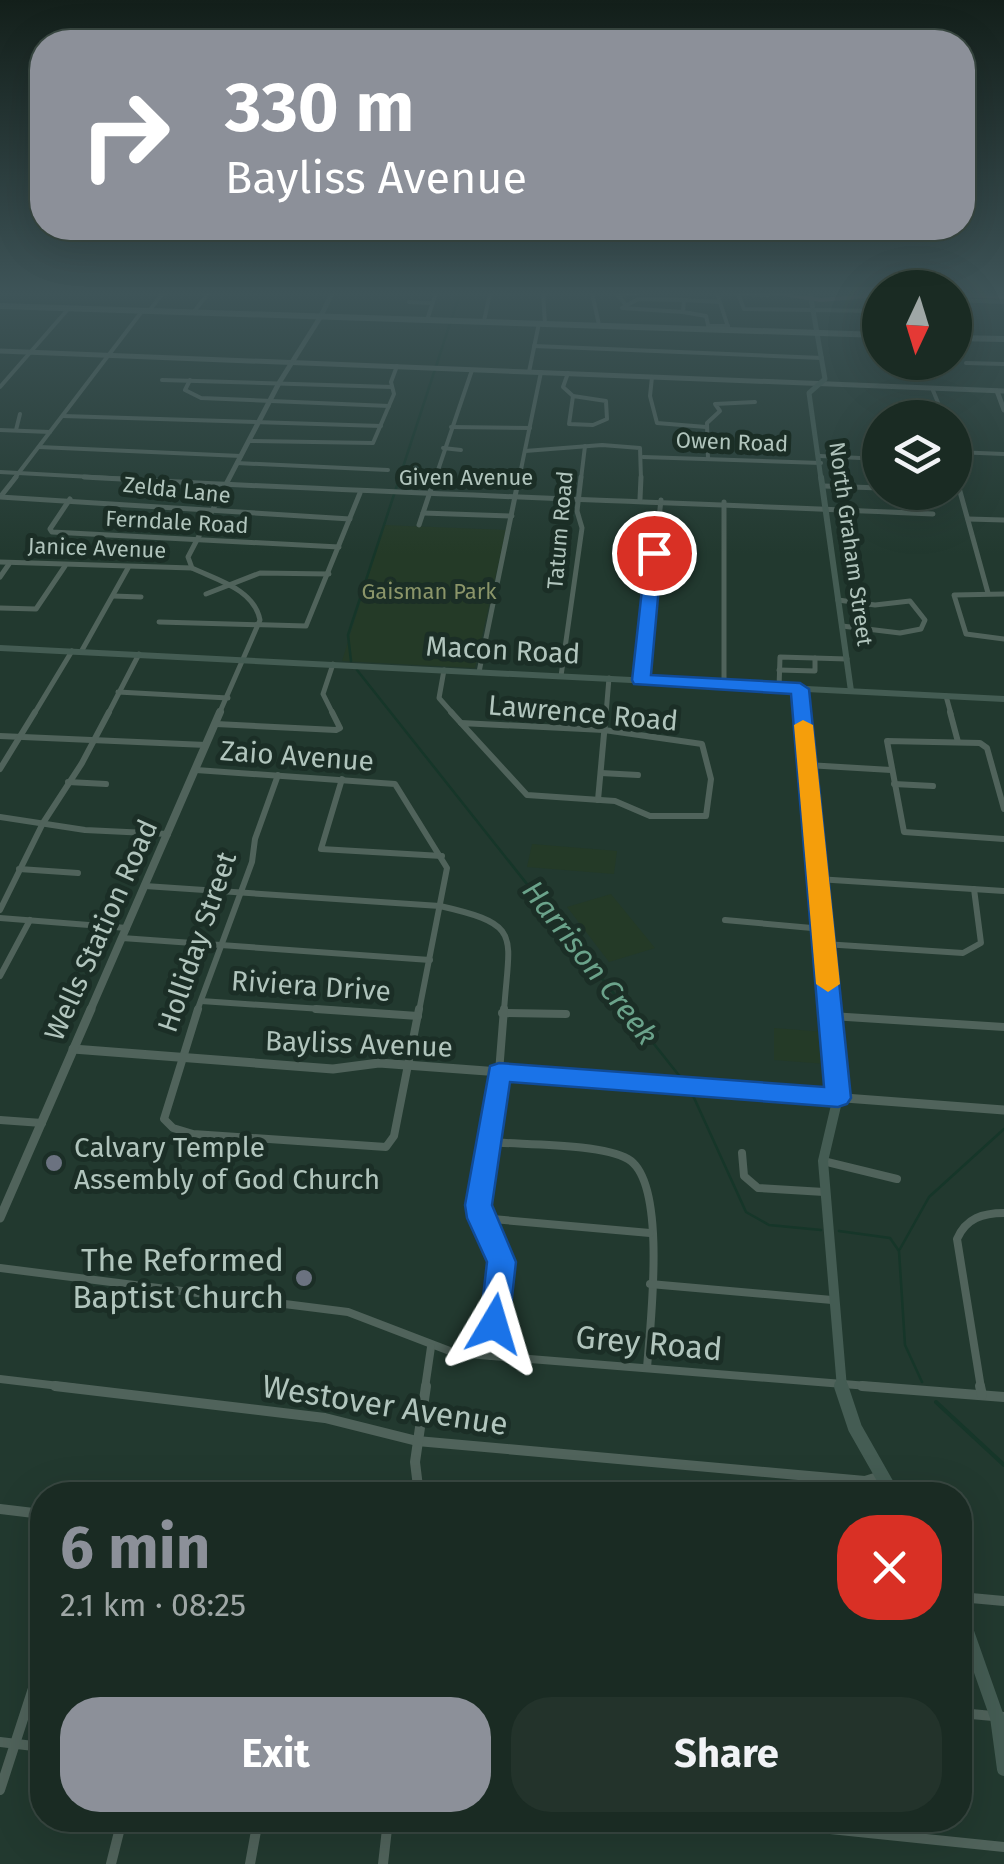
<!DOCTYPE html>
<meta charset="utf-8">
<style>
:root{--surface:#1a2b23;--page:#23332b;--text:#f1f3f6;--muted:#9fa7a6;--line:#384741;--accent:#8c9099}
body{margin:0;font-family:"Fira Sans",sans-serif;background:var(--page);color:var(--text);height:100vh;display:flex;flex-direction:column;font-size:38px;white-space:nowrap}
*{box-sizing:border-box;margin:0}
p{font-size:32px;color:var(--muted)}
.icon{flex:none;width:55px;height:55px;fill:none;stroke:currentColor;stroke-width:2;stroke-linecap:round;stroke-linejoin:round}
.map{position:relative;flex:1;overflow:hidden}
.details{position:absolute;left:30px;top:1482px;width:942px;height:350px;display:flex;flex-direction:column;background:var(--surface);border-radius:40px;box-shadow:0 10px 40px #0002,0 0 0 2px var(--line)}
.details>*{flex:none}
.banner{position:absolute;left:30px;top:30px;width:945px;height:210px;border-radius:40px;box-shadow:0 10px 40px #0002,0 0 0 2px var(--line);background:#8c9099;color:#fff;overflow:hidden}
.needle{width:65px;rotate:184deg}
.tools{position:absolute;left:862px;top:270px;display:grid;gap:20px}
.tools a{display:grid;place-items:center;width:110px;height:110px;border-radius:50%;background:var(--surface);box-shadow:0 10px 40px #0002,0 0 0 2px var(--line);font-size:50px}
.pin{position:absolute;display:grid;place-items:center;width:85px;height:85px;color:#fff;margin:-42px;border:5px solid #fff;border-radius:50%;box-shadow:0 2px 10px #0007}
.me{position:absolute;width:110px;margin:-55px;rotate:7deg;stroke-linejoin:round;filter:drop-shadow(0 0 8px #0008)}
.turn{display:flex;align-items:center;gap:35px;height:210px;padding:0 30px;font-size:45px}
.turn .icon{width:130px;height:130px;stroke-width:2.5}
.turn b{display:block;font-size:70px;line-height:85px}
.round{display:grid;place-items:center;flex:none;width:105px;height:105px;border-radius:40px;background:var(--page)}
.head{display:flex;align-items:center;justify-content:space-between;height:170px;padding:0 30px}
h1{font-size:60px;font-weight:700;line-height:75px;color:var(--accent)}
.primary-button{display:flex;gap:20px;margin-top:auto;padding:20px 30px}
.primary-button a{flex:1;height:115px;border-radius:40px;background:var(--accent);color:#fff;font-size:40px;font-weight:700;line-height:115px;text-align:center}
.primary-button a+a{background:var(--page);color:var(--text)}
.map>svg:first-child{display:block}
</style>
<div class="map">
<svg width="1004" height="1864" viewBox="0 0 1004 1864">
<rect width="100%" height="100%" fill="#22392f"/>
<!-- green -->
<g fill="#243a27">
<path d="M384,525l122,5 -31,138 -133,-7z"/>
<path d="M532,844l85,7 -3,23 -87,-7z"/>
<path d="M611,894l44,54 -46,14 -42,-55z"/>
<path d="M774,1028l51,4 2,32 -53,-4z"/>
</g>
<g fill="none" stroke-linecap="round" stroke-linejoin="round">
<!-- stream-far1 -->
<g stroke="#163629" stroke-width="2.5">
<path d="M351,661l-3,-26 112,-342"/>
<path d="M357,670l328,413"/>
<path d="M690,1089l56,123 23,13 52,5"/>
<path d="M839,1231l51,7 9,13 6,94 17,37"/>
<path d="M900,1249l29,-52 75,-68"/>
</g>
<!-- stream -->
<path stroke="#163629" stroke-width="4" d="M936,1402l68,63"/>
<!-- minor-far4 -->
<g stroke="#50635b" stroke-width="4">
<path d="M543,293l2,31"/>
<path d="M592,293l7,32"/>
<path d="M717,293l12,37"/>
<path d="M768,295l-30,-1 6,15 136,2"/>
<path d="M955,300l49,2"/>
<path d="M409,302l23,1"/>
<path d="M625,304l-7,-9 19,-2"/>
<path d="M149,311l14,-18"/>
<path d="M194,312l14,-19"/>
<path d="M683,312l-61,-4 16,-9 46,1"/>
<path d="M427,320l9,-27"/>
<path d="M484,321l6,-28"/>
<path d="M708,326h20"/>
<path d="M709,329l-3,-13 -23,-4 1,-12 36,2"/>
<path d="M534,346l288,12"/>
<path d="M966,363l38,1"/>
<path d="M529,372l10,-49"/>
<path d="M568,373l-5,14 10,9"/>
<path d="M652,377l-2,19 7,27 49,4"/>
<path d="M162,380l230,7"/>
<path d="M190,380l-5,10 16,8 188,8"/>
<path d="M0,387l69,-79"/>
<path d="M932,388l9,22"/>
<path d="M573,396l33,5 1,18 -14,6 -24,-1z"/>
<path d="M63,416l318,10"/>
<path d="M451,427l79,1"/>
<path d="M0,430l50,2"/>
<path d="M16,430l4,-16"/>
<path d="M249,441l124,2 21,-49 -3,-12 6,-16"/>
<path d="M39,447l202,9"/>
<path d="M443,448l18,2"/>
<path d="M525,451l77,-6 38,3 1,31"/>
<path d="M955,452l49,2"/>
<path d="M820,456l60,3"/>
<path d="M643,457l178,6"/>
<path d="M708,459l-1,-36 13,-12 -5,-7 40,-2"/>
<path d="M237,463l151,7"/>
<path d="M0,472l128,7"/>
<path d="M955,474l1,5"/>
<path d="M14,479l129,-169"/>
<path d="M435,479l37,-109"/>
<path d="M519,479l22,-107"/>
<path d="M581,479l4,-33"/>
</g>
<!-- minor-far3 -->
<g stroke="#50635b" stroke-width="5">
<path d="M84,477c283,16 566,24 849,37"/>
<path d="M956,477l32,116"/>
<path d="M824,486l56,2"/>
<path d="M1,496l15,-19"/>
<path d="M0,497l350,22"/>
<path d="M70,499l-20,30 2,3 287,15"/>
<path d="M640,499l1,-22"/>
<path d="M724,502v183"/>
<path d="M423,513l89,3"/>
<path d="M968,519l36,1"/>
<path d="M419,525l16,-48"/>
<path d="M0,562l192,6"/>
<path d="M0,577l9,-13"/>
<path d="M206,594l54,-21 69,1"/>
<path d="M1004,594l-50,1 12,39 38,5"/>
<path d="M113,596l28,1"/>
<path d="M838,600l37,5 35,-4 15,19 -4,9 -21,4 -58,-7"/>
<path d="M0,608l36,1 29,-43"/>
<path d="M159,622l147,4 54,-133"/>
<path d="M81,652l47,-84"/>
<path d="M333,664l-10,30 10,20"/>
<path d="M444,670l-5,28 14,16"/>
<path d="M779,670l36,1v-13"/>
<path d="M479,672l40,-195"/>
<path d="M561,676l21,-148 -5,-17 4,-34"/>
<path d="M641,680l20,-180"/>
<path d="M779,688l1,-31 67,2"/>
<path d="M118,692l110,6"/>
<path d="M946,696l5,18"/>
<path d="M34,714l38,-63"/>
<path d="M108,714l31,-60"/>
<path d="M606,714l3,-36"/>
</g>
<!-- minor-far2 -->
<g stroke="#50635b" stroke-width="6">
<path d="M451,712l10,11"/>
<path d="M950,712l8,30"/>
<path d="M461,723l143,7 98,14 9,35 -5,37h-56l-35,-15 -88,-6z"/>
<path d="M216,724l120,6 4,-2 -8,-16"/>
<path d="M0,736l206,9"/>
<path d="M807,765l84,5"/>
<path d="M0,769l35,-57"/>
<path d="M196,770l199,14 52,84 -28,143"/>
<path d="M601,773l37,2"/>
<path d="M342,779l-21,70 121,7"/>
<path d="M68,782l38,2"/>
<path d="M894,784l39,2"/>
<path d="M598,800l8,-88"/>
<path d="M1004,809l-17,-61 -7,-5 -93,-2 17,91 100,7"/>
<path d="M0,817l85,13 83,4"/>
<path d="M19,869l59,4"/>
<path d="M817,879l187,12"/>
<path d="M145,886l295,20c84,19 69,28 64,105"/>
<path d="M0,910l43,-87 39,-60 27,-51"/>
<path d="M0,918l127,10"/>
<path d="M725,920l98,9"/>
<path d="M122,938l308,22"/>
<path d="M824,944l139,9 18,-10 -7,-54"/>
<path d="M0,976l30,-56"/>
<path d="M201,1001l151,10"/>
<path d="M197,1011l55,-149 3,-23 23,-64"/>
</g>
<!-- minor-far1 -->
<g stroke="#50635b" stroke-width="8">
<path d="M198,1009l-34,110 9,9 20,6 193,13 8,-11 25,-127"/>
<path d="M316,1009l102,7"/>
<path d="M502,1013l64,1"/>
<path d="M831,1016l173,11"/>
<path d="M0,1120l42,3"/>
<path d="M490,1142c33,3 111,1 138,17 40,23 22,167 19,209"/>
<path d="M742,1153l2,23 14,12 66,4"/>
<path d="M823,1161l74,18"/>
<path d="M481,1218l169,15"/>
<path d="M0,1268l348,44 107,41 438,35"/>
<path d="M650,1284l182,16"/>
<path d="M491,1356l10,-94 -22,-57 20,-133 5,-63"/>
<path d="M0,1379l76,9"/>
<path d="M425,1388l6,-41"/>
<path d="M981,1388l-24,-149c9,-21 26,-26 47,-26"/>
</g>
<!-- minor -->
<g stroke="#50635b" stroke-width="10">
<path d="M55,1386l270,32 92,23 448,40 16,-5"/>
<path d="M862,1386l142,11"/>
<path d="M980,1386l2,9"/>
<path d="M419,1495l-4,-33 11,-76"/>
<path d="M0,1509l42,5"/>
<path d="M960,1597l44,4"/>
<path d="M960,1713l44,4"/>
<path d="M0,1742l42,5"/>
<path d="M0,1790l37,-114"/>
<path d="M742,1820l262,27"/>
<path d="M111,1864l11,-44"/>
<path d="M250,1864l8,-44"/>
<path d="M383,1864l5,-44"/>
</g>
<!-- tertiary-far2 -->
<g stroke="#50635b" stroke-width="5">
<path d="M0,351l1004,40"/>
<path d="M997,391l7,19"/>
<path d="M219,714l41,-94c-6,-31 -43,-40 -68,-52l-4,-11 91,-174 42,-67"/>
</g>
<!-- tertiary-far1 -->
<path stroke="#50635b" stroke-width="8" d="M90,1011l130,-299"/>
<!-- tertiary -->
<g stroke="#50635b" stroke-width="9">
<path d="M73,1049l260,20 46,-6 625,47"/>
<path d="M0,1218l91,-209"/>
</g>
<!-- secondary-far4 -->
<g stroke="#445c53" stroke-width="5">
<path d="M810,293l15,86 -16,14 12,86"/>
<path d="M321,316l11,-23"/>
</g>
<!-- secondary-far3 -->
<g stroke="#445c53" stroke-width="6">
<path d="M821,477l30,214"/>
<path d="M0,648l1004,51"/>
<path d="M800,689l2,25"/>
</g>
<!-- secondary-far2 -->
<path stroke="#445c53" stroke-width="9" d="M802,712l28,299"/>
<!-- secondary-far1 -->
<path stroke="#445c53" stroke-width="10" d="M830,1009l8,88 -15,64 19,227"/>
<!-- secondary -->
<g stroke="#445c53" stroke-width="14">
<path d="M841,1386l14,42 38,67"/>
<path d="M960,1612l37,105 7,52"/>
</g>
<!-- primary -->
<g stroke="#546960" stroke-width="6">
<path d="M0,306l880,29"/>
<path d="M955,338l49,1"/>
</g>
<!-- motorway -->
<g fill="#6f535e" fill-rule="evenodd">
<path d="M764,293h15l42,5 59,-5v4l-59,5z"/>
<path d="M955,293l49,2v4l-49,-2z"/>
</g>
</g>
<!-- sky -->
<linearGradient id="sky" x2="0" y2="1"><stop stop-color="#131f1a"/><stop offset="0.53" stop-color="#3e5458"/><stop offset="1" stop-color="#3e5458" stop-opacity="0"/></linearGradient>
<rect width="1004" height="554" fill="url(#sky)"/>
<!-- route -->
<path fill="#1a73e8" stroke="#114b97" stroke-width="2.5" d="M654,548l8,5 -11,122 149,8 9,6 42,409 -4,6 -9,3 -328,-25 -18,123 24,57 -7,62 -4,9 -11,4 -10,-4 -4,-9 7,-62 -20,-44 -2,-13 25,-139 9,-3 325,24 -33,-393 -157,-10 -2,-4 14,-127z"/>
<!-- slow -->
<path fill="#f59e0b" d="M803,720l10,5 27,259 -12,8 -12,-8 -22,-259z"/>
<!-- markers -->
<g fill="#6b7280" stroke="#1b2e26" stroke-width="4">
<circle cx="54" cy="1163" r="10"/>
<circle cx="304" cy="1278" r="10"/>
</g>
<g text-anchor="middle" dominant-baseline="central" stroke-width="10" stroke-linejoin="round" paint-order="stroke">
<!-- far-street labels -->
<g font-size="22" fill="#b1c5bd" stroke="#1b2e26">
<text transform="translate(732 442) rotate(2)">Owen Road</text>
<text x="466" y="477">Given Avenue</text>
<text transform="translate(177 490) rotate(6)">Zelda Lane</text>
<text transform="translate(177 522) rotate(3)">Ferndale Road</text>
<text transform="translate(560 530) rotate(-85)">Tatum Road</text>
<text transform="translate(851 544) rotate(82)">North Graham Street</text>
<text transform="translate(97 548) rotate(2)">Janice Avenue</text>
</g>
<!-- far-park labels -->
<g font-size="22" fill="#8b9569" stroke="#1b2e26">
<text x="429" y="591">Gaisman Park</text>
</g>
<!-- street labels -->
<g font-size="28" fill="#b1c5bd" stroke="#1b2e26">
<text transform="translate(503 650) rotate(3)">Macon Road</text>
<text transform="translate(583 713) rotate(5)">Lawrence Road</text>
<text transform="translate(297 756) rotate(4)">Zaio Avenue</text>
<text transform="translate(101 930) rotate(-66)">Wells Station Road</text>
<text transform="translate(197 942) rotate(-71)">Holliday Street</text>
<text transform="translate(311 986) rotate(4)">Riviera Drive</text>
<text transform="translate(359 1044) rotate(2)">Bayliss Avenue</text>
</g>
<!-- poi labels -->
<g font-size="28" fill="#b1c5bd" stroke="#1b2e26" text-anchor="start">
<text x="74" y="1147">Calvary Temple<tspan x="74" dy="32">Assembly of God Church</tspan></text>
</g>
<!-- water labels -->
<g font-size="30" font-style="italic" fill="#6ba38b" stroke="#1b2e26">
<text transform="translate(590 963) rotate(52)">Harrison Creek</text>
</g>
<!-- near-poi labels -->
<g font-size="32" fill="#b1c5bd" stroke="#1b2e26" text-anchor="end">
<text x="284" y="1260">The Reformed<tspan x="284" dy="37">Baptist Church</tspan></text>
</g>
<!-- near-street labels -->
<g font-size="32" fill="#b1c5bd" stroke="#1b2e26">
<text transform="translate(649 1343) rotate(5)">Grey Road</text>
<text transform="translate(385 1405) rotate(9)">Westover Avenue</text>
</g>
</g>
</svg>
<div class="tools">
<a><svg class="needle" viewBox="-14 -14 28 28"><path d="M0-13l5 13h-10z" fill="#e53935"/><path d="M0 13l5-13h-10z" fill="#9fa7a6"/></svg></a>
<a><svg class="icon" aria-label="layers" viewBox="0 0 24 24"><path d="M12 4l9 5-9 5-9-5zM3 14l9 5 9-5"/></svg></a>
</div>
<div class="pin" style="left:654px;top:553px;background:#d93025"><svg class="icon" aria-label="arrive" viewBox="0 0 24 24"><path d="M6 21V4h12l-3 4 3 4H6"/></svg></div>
<svg class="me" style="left:494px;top:1324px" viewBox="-20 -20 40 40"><path d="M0-17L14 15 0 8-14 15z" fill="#1a73e8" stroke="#fff" stroke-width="4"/></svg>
<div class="banner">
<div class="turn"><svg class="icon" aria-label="right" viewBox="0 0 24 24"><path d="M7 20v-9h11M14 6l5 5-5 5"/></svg><div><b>330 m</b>Bayliss Avenue</div></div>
</div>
<section class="details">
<div class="head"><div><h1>6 min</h1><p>2.1 km · 08:25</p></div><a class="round" style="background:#d93025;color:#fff"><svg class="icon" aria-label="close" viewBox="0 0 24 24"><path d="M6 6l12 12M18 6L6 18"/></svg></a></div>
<div class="primary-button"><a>Exit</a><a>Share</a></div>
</section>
</div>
